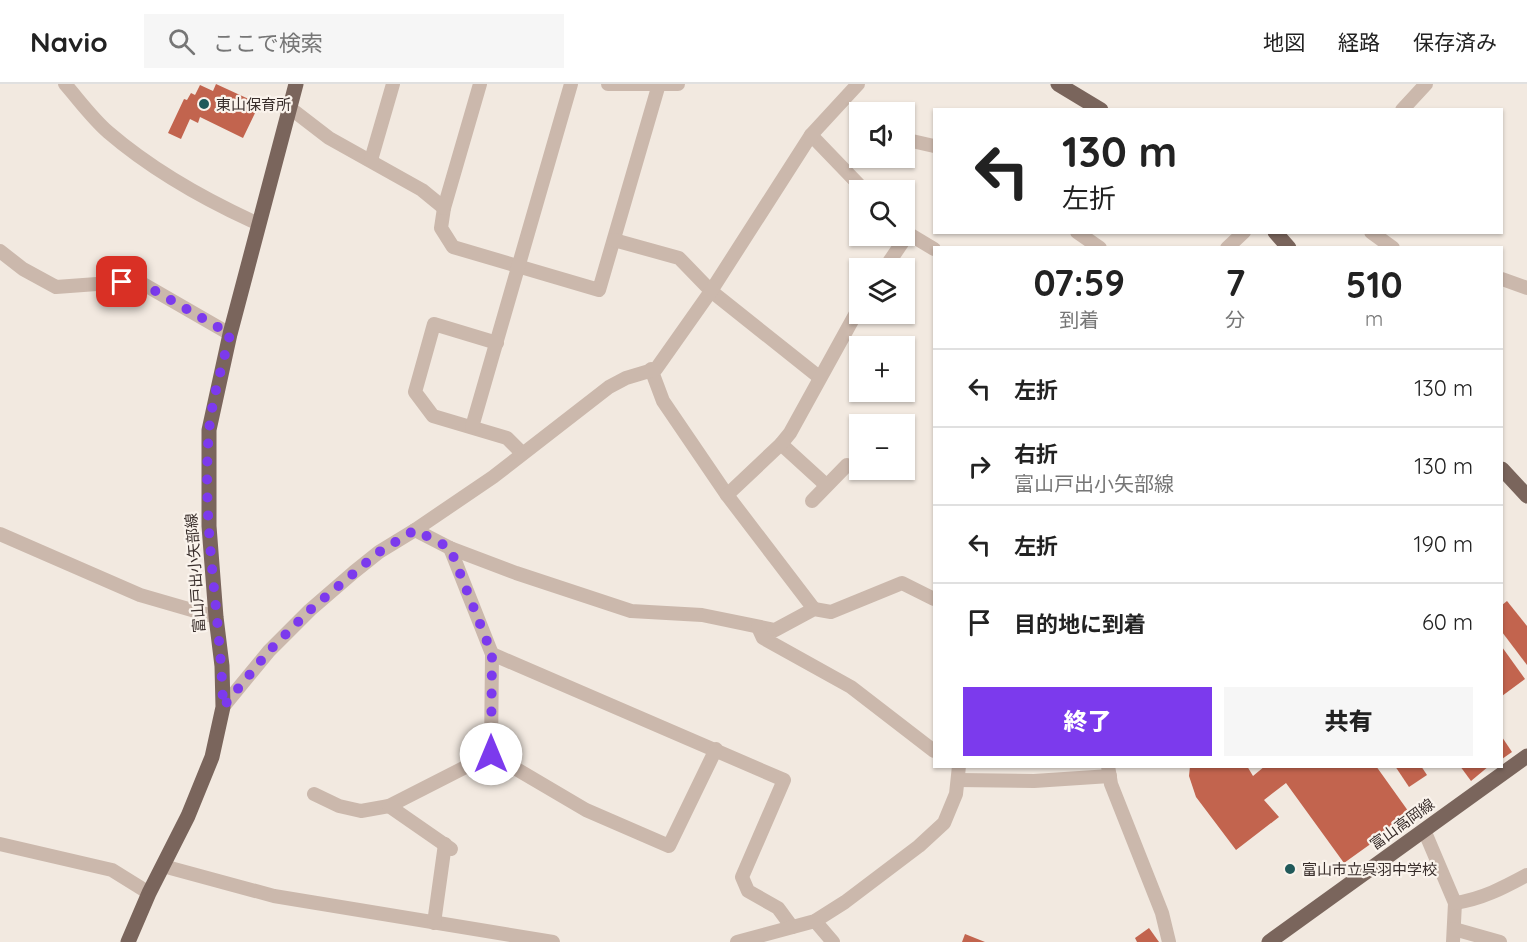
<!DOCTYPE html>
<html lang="ja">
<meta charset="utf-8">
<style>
:root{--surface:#fff;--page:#f6f6f6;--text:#222;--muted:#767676;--line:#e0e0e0;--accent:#7c3aed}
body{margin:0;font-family:Quicksand,"Noto Sans JP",sans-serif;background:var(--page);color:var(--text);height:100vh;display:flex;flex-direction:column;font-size:22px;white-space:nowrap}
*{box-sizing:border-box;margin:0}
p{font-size:20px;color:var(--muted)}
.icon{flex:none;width:33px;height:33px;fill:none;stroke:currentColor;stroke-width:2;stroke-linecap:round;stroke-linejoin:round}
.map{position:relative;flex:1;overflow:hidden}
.side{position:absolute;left:933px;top:162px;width:570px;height:522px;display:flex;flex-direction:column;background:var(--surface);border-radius:0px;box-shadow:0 2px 4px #0004}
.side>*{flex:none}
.banner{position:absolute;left:933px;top:24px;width:570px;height:126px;border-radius:0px;box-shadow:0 2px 4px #0004;background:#fff;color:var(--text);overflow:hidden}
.tools{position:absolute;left:849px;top:18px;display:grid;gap:12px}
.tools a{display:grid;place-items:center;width:66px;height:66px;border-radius:0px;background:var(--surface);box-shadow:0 2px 4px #0004;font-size:30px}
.pin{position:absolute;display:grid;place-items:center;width:51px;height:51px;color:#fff;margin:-26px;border-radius:12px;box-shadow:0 3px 9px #0006}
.me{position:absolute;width:66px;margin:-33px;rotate:0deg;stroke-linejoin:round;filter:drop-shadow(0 0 4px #0008)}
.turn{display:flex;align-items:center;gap:21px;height:126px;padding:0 30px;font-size:27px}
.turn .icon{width:78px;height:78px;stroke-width:2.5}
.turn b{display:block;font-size:42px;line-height:51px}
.eta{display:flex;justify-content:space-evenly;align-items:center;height:102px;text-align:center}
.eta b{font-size:36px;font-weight:800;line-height:42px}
.primary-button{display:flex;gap:12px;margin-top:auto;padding:12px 30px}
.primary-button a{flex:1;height:69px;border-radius:0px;background:var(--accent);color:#fff;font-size:24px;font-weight:800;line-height:69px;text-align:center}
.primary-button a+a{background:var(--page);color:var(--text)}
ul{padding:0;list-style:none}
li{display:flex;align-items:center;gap:18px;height:78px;padding:0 30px;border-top:2px solid var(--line)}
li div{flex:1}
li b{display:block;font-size:22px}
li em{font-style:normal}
header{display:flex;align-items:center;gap:36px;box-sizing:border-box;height:84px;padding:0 30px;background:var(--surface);border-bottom:2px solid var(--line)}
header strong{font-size:28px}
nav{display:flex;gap:33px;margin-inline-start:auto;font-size:21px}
.search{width:420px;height:54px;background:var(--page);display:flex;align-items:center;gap:15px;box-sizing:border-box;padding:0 21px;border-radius:0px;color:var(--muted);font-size:22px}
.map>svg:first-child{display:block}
</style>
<header>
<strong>Navio</strong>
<div class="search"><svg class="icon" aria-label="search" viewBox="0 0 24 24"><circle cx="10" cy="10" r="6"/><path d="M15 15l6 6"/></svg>ここで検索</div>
<nav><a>地図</a><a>経路</a><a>保存済み</a></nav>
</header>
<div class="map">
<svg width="1527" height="858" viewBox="0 0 1527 858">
<rect width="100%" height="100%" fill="#f2e9e0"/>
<!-- building -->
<g fill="#c2644e">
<path d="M216,0l37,17 -3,8 6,2 -13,27 -43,-21 -2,6 -8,-4 -9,20 -13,-6 16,-34 3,1 4,-7 4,2 5,-10 13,6z"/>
<path d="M1507,517l20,25v39l-25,-33v-27z"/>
<path d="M1502,563l23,32 -23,17z"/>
<path d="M1502,653l10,15 -10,7z"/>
<path d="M1190,682h57l6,10 12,-10h111l35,49 -67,48 -58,-80 -22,17 15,17 -43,33 -40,-53 -7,-21z"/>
<path d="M1395,682h26l6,9 -18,12z"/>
<path d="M1460,682h29l-18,15z"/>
<path d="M1149,844l10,14h-22l-2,-4z"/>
<path d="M965,850l20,8h-23z"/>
</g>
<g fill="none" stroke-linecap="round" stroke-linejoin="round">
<!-- minor -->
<g stroke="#cbb8ac" stroke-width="14">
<path d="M65,0c14,16 27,34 43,48 43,37 92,65 144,89"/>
<path d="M480,0l-36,124 -3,20 12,19 146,43 60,-206"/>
<path d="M608,0h70"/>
<path d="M290,24l39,30 93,52 22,18"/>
<path d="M1402,26l24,-26"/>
<path d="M811,51l53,55"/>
<path d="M912,57l22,5"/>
<path d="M371,76l22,-76"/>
<path d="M904,147l30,18"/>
<path d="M1077,148l23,16"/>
<path d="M1371,148l22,16"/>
<path d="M614,156l65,18 32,33 108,86"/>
<path d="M1227,164l17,-16"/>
<path d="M0,167l23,18 33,18 82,-6 92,53"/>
<path d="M885,184l23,-34"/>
<path d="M1502,195l25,9"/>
<path d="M497,259l-63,-19 -19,68 18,24 74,22 15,15"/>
<path d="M651,285l12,32 64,94 87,114"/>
<path d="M472,343l99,-343"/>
<path d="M781,360l45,41"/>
<path d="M727,411l54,-51 9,-11 70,-127"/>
<path d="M812,417l35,-36"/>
<path d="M415,446l35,18 66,25 115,38 71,4 73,15 39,-21 17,3 71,-29 32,16"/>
<path d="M0,450l140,61 76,22"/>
<path d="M450,464l42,106 -1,100"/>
<path d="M758,543l5,11 88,49 83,64"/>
<path d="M492,570l292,126 -42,97 6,14 30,17 14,19"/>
<path d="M223,623l46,-56 41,-41 44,-38 25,-20 36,-22 78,-53 116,-90 17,-9 30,-9 55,-78 100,-156 47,-51"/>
<path d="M491,670l95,56 83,36 47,-97"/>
<path d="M1108,682l3,18 51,129 7,29"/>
<path d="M958,696l76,1 76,-5"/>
<path d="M314,710l25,12 22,5 28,-5 102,-52"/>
<path d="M389,722l62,43"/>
<path d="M1424,746l31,73 -2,39"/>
<path d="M0,760l112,26 37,23"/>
<path d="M163,782l111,30 279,46"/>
<path d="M1455,819c27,-4 48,-15 72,-28"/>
<path d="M815,837l18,21"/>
<path d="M434,839l11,-79"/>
<path d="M1454,845l46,13"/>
<path d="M737,858l78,-21 30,-19 74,-56 25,-23 12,-29 3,-28"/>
</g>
<!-- major -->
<g stroke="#7a655c" stroke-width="15">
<path d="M1058,0l43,26"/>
<path d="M1275,148l14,16"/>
<path d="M1502,385l25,27"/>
<path d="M128,858l21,-49 39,-77 24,-59 11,-50 -1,-41 -6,-49 -7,-91v-96l21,-96 66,-250"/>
<path d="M1269,858l258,-186"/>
</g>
</g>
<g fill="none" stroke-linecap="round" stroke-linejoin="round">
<!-- route -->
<path stroke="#7c3aed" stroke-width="10" stroke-dasharray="0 18" d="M122,198l16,-1 92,53c-7,30 -19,68 -21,98 -8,93 12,184 14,275l46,-56 41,-41 69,-58 36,-22 35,18 42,106 -1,100"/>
</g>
<!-- markers -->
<g fill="#21595a" stroke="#faf3ec" stroke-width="2">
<circle cx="204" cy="20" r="6"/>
<circle cx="1290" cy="785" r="6"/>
</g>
<g text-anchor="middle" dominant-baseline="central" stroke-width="4.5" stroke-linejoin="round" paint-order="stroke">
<!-- poi labels -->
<g font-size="15" fill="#392e2b" stroke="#faf3ec" text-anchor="start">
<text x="216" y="20">東山保育所</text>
<text x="1302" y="785">富山市立呉羽中学校</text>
</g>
<!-- street labels -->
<g font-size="15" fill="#392e2b" stroke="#faf3ec">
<text transform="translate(195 489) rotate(-94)">富山戸出小矢部線</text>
<text transform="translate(1402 740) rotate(-36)">富山高岡線</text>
</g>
</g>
</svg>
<div class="tools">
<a><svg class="icon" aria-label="sound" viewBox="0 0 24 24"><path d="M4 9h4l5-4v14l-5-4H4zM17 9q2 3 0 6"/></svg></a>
<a><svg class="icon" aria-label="search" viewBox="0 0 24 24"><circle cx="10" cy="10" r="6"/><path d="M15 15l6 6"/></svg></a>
<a><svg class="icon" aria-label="layers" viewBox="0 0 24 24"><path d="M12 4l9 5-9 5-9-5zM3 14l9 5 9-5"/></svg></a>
<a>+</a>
<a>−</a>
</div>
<div class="pin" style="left:122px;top:198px;background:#d93025"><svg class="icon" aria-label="arrive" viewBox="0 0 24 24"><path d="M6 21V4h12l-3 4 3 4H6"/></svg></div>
<svg class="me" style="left:491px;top:670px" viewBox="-20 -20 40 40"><circle r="19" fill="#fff"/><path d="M0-13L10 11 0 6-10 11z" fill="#7c3aed"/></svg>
<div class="banner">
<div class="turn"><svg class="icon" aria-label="left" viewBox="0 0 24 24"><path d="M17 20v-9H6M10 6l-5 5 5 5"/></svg><div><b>130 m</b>左折</div></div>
</div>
<section class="side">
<div class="eta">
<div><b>07:59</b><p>到着</p></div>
<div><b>7</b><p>分</p></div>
<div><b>510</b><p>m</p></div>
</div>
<ul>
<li><svg class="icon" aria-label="left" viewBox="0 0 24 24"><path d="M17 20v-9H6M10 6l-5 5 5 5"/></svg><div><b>左折</b></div><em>130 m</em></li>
<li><svg class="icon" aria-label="right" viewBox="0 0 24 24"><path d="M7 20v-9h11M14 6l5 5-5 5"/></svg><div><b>右折</b><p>富山戸出小矢部線</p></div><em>130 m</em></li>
<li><svg class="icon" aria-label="left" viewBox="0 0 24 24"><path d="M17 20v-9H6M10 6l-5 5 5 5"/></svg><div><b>左折</b></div><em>190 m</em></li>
<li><svg class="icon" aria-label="arrive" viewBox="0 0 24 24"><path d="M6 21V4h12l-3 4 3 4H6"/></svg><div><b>目的地に到着</b></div><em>60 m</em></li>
</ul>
<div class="primary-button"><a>終了</a><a>共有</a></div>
</section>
</div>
